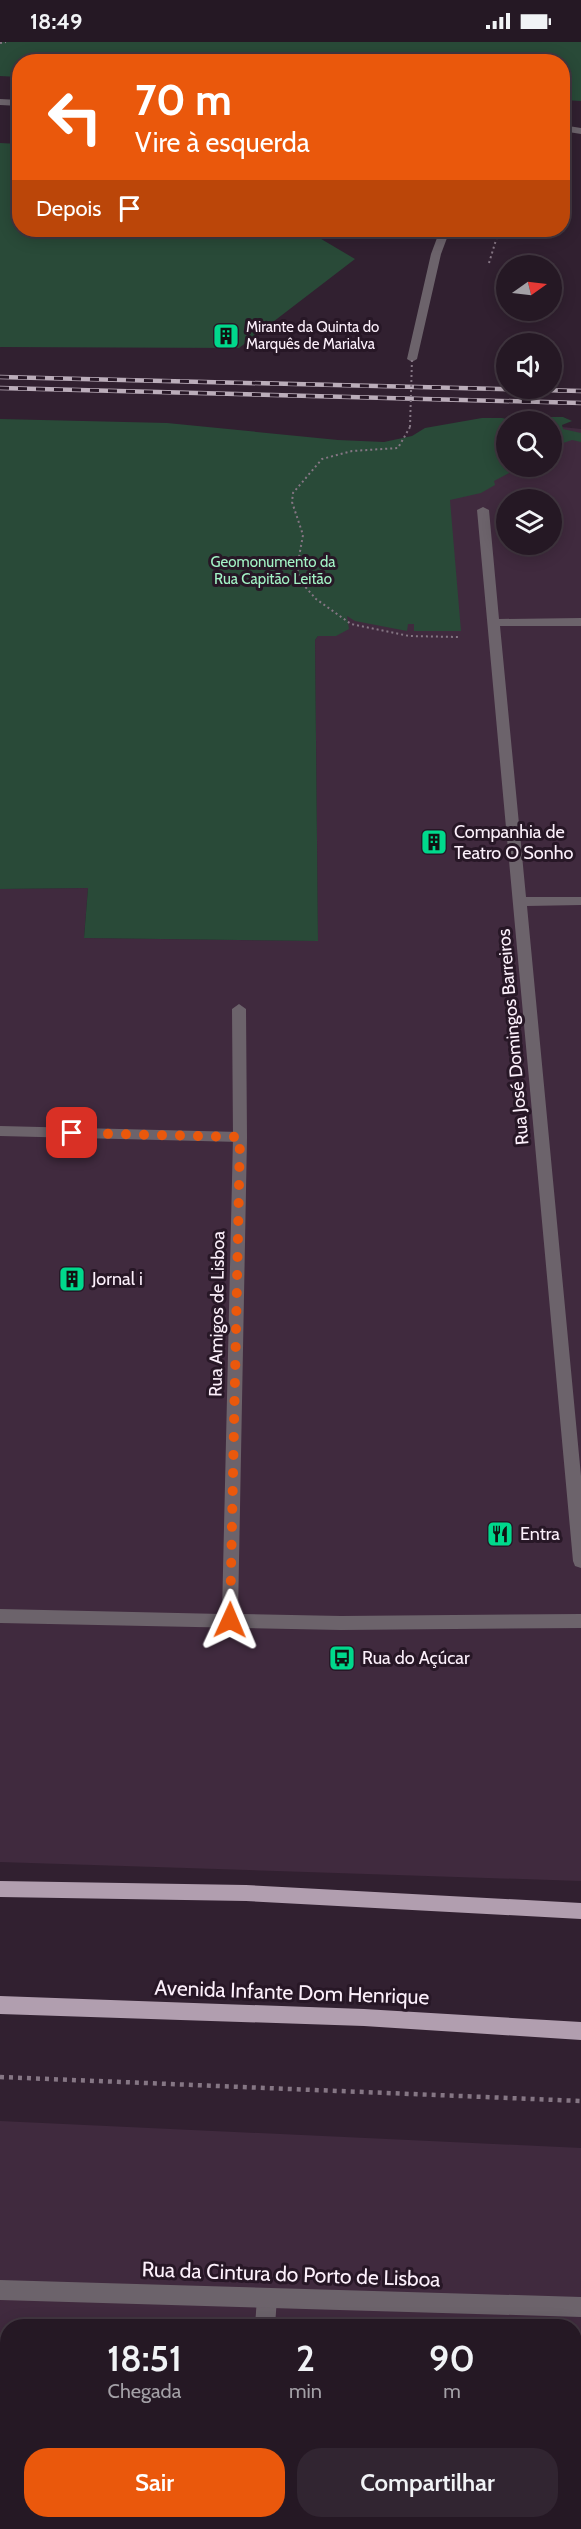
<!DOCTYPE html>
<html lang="pt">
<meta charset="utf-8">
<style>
:root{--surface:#251824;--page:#312531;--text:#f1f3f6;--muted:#a3a0a6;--line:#423741;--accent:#ea580c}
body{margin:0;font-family:Cabin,sans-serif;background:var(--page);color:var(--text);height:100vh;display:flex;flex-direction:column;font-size:22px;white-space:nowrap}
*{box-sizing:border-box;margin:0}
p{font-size:20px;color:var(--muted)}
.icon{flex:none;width:33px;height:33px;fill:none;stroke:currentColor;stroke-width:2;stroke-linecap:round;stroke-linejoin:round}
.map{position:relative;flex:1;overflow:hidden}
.sheet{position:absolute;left:0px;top:2277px;width:582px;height:210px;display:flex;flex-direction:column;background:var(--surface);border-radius:24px 24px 0 0;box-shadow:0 3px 15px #0003,0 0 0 2px var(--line)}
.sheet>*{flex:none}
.banner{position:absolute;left:12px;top:12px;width:558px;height:183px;border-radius:24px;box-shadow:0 3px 15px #0003,0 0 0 2px var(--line);background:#ea580c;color:#fff;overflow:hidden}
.needle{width:39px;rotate:76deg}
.buttons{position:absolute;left:496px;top:213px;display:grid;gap:12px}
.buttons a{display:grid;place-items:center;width:66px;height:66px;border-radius:50%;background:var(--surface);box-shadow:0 3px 15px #0003,0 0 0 2px var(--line);font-size:30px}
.pin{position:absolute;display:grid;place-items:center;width:51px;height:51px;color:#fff;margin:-26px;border-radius:12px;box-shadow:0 3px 9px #0006}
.me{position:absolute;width:66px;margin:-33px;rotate:1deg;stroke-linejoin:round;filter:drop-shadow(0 0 4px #0008)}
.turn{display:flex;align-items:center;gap:21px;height:126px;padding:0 24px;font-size:27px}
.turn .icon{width:78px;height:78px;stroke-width:2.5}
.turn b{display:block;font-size:42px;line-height:51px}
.then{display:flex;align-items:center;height:57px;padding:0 24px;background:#0003;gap:12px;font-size:22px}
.eta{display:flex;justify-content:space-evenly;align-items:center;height:102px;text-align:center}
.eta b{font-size:36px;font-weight:600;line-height:42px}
.action{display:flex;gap:12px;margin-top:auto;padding:12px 24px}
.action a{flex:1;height:69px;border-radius:24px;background:var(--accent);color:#fff;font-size:24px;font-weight:600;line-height:69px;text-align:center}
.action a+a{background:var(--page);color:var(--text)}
.status{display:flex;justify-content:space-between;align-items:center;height:42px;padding:0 30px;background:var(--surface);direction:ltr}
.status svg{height:16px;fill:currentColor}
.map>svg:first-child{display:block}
</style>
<div class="status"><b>18:49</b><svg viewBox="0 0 49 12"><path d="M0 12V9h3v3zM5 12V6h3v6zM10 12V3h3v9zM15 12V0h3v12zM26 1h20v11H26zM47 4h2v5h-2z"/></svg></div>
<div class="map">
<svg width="581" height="2487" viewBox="0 0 581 2487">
<rect width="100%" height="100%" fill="#312030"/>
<!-- built -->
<g fill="#402a3e" fill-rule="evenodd">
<path d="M552,384l29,3v1452l-581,-19v-973l88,-1 -4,50 234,3 -3,-301 3,-4h18l-14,-73 185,-97h45zM507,458h45v44h-45z"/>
<path d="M0,2079l581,27v381h-581zM8,2284h566v196h-566z"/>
</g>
<!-- green -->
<g fill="#294a38">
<path d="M0,0h581v59l-18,-1 -1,-38h-542l-1,15 -19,-1z"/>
<path d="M0,101l19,1 1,86h286l49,29 -116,89 -239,-1z"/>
<path d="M551,375h12l9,4 -10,4 1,4 18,4v9l-9,-2 -15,5 -1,11h-4v-34l-15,-1z"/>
<path d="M482,376h20l13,3 -8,1v44l22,1 -16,4 -19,10 1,4 -14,8 -31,7 11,131h-47v-7h-6l-1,7 -52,-10 -8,-5 2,13 -13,7h-18l-3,4 3,301 -234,-3 4,-50 -88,1v-470l167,4 171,17 46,2 28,-6 13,-8z"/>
</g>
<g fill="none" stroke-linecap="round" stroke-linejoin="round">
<!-- path-far1 -->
<g stroke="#857684" stroke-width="2" stroke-dasharray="2 3" stroke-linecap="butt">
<path d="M0,1l6,-1"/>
<path d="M395,188l10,5"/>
<path d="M489,221l10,-33"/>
<path d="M410,385l-12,21 -46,3 -30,8 -29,34 -1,9 11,33 -6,33 3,13 16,18 35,25 58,12 49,1"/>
</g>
<!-- path -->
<path stroke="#857684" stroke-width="4.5" stroke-dasharray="4 5" stroke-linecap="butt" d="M0,2035l581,24"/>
<!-- lane -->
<g fill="#6c636b" fill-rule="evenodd">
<path d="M0,1084l240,6 7,5 -7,5 -240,-6z"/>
<path d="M267,2246l7,3 3,7 -2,28h-20l2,-28 3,-7z"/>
<path d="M240,2480h20l-1,7h-20z"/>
</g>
<!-- street -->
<g fill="#6c636b" fill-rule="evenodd">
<path d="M0,57l20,1v6l-20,-1z"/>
<path d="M562,83l19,3v6l-19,-3z"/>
<path d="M440,188h10l-9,24 -24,105 -5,3 -5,-3 24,-105z"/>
<path d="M483,465l6,3 10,109 82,-1v8h-81l26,271h55v8l-54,1 54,570v92l-6,-2 -2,-5 -96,-1051z"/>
<path d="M239,962l7,5 1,128 -9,477 103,2 240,-2v14l-240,2 -341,-7v-14l222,5 11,-477 -1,-128z"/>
<path d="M0,2238l581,17v20l-581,-17z"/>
</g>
<!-- primary -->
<g fill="#b19eaf" fill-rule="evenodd">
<path d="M0,1839l246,4 335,18v16l-335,-18 -246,-4z"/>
<path d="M0,1954l364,13 217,13v18l-217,-14 -364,-12z"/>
</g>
<defs>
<g id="rail">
<path d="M0,335l581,14"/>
<path d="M0,346l581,15"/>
</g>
</defs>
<!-- rail casing -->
<use href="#rail" stroke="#bbadba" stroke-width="4.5"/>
<!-- rail -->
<use href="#rail" stroke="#271726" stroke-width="3" stroke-dasharray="9" stroke-linecap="butt"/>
<!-- path-bridge -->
<path stroke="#857684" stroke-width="2" stroke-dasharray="2 3" stroke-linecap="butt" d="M410,385l2,-68"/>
</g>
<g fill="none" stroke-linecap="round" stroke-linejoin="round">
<!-- route -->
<path stroke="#ea580c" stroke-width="10" stroke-dasharray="0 18" d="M72,1091l168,4 -10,483"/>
</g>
<!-- icons -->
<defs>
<symbol id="building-square" viewBox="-11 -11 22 22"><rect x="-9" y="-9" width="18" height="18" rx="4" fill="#00d98c" stroke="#271726"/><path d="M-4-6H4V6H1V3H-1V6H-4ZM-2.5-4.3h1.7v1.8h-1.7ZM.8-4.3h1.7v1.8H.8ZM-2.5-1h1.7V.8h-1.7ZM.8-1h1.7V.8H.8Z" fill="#111"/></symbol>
<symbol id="restaurant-square" viewBox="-11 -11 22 22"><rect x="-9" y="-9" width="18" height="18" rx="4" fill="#00d98c" stroke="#271726"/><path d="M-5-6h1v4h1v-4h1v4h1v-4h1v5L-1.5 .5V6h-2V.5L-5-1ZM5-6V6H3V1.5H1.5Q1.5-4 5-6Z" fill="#111"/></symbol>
<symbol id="bus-square" viewBox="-11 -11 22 22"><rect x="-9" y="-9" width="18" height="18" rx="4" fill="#00d98c" stroke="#271726"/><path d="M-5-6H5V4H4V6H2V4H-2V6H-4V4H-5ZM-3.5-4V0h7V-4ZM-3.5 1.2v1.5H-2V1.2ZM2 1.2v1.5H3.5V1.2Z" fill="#111"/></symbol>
</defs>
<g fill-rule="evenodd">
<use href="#building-square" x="211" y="279" width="30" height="30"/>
<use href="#building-square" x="419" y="785" width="30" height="30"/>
<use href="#building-square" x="57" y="1222" width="30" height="30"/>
<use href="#restaurant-square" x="485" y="1477" width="30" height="30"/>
<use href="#bus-square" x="327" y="1601" width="30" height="30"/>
</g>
<g text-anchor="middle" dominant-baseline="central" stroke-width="6" stroke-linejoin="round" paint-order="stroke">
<!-- far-poi labels -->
<g font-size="15" fill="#fcf0fb" stroke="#271726" text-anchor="start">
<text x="246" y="285">Mirante da Quinta do<tspan x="246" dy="17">Marquês de Marialva</tspan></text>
</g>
<!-- far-park labels -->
<g font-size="15" fill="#a3f4c6" stroke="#271726">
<text x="273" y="520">Geomonumento da<tspan x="273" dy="17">Rua Capitão Leitão</tspan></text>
</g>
<!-- poi labels -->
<g font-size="18" fill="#fcf0fb" stroke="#271726" text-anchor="start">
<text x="454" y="790">Companhia de<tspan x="454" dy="21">Teatro O Sonho</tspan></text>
<text x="92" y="1237">Jornal i</text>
<text x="520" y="1492">Entra</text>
<text x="362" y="1616">Rua do Açúcar</text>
</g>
<!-- street labels -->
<g font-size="18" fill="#fcf0fb" stroke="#271726">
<text transform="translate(513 995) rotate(-95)">Rua José Domingos Barreiros</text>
<text transform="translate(217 1272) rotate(-89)">Rua Amigos de Lisboa</text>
</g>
<!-- near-street labels -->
<g font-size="21" fill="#fcf0fb" stroke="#271726">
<text transform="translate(292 1950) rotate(2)">Avenida Infante Dom Henrique</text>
<text transform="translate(291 2232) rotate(2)">Rua da Cintura do Porto de Lisboa</text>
</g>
</g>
</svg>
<div class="buttons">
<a><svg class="needle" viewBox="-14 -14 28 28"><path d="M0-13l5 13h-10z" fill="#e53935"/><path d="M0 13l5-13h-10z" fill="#a3a0a6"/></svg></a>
<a><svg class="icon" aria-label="sound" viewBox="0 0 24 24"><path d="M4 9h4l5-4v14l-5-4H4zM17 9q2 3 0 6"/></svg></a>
<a><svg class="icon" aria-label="search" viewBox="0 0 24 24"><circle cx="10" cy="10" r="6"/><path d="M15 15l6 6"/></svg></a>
<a><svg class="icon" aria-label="layers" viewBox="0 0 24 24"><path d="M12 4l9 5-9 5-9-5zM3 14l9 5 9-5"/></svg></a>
</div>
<div class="pin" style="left:72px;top:1091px;background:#d93025"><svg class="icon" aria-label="arrive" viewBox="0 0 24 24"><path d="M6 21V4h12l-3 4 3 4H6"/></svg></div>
<svg class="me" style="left:230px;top:1578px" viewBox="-20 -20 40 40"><path d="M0-17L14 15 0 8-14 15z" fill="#ea580c" stroke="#fff" stroke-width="4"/></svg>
<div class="banner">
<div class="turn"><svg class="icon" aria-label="left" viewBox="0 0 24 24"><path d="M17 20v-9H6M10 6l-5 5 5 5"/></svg><div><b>70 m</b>Vire à esquerda</div></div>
<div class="then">Depois<svg class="icon" aria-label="arrive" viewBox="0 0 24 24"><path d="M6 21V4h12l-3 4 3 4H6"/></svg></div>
</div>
<section class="sheet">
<div class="eta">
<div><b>18:51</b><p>Chegada</p></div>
<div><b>2</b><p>min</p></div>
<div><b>90</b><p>m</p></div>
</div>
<div class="action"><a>Sair</a><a>Compartilhar</a></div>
</section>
</div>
